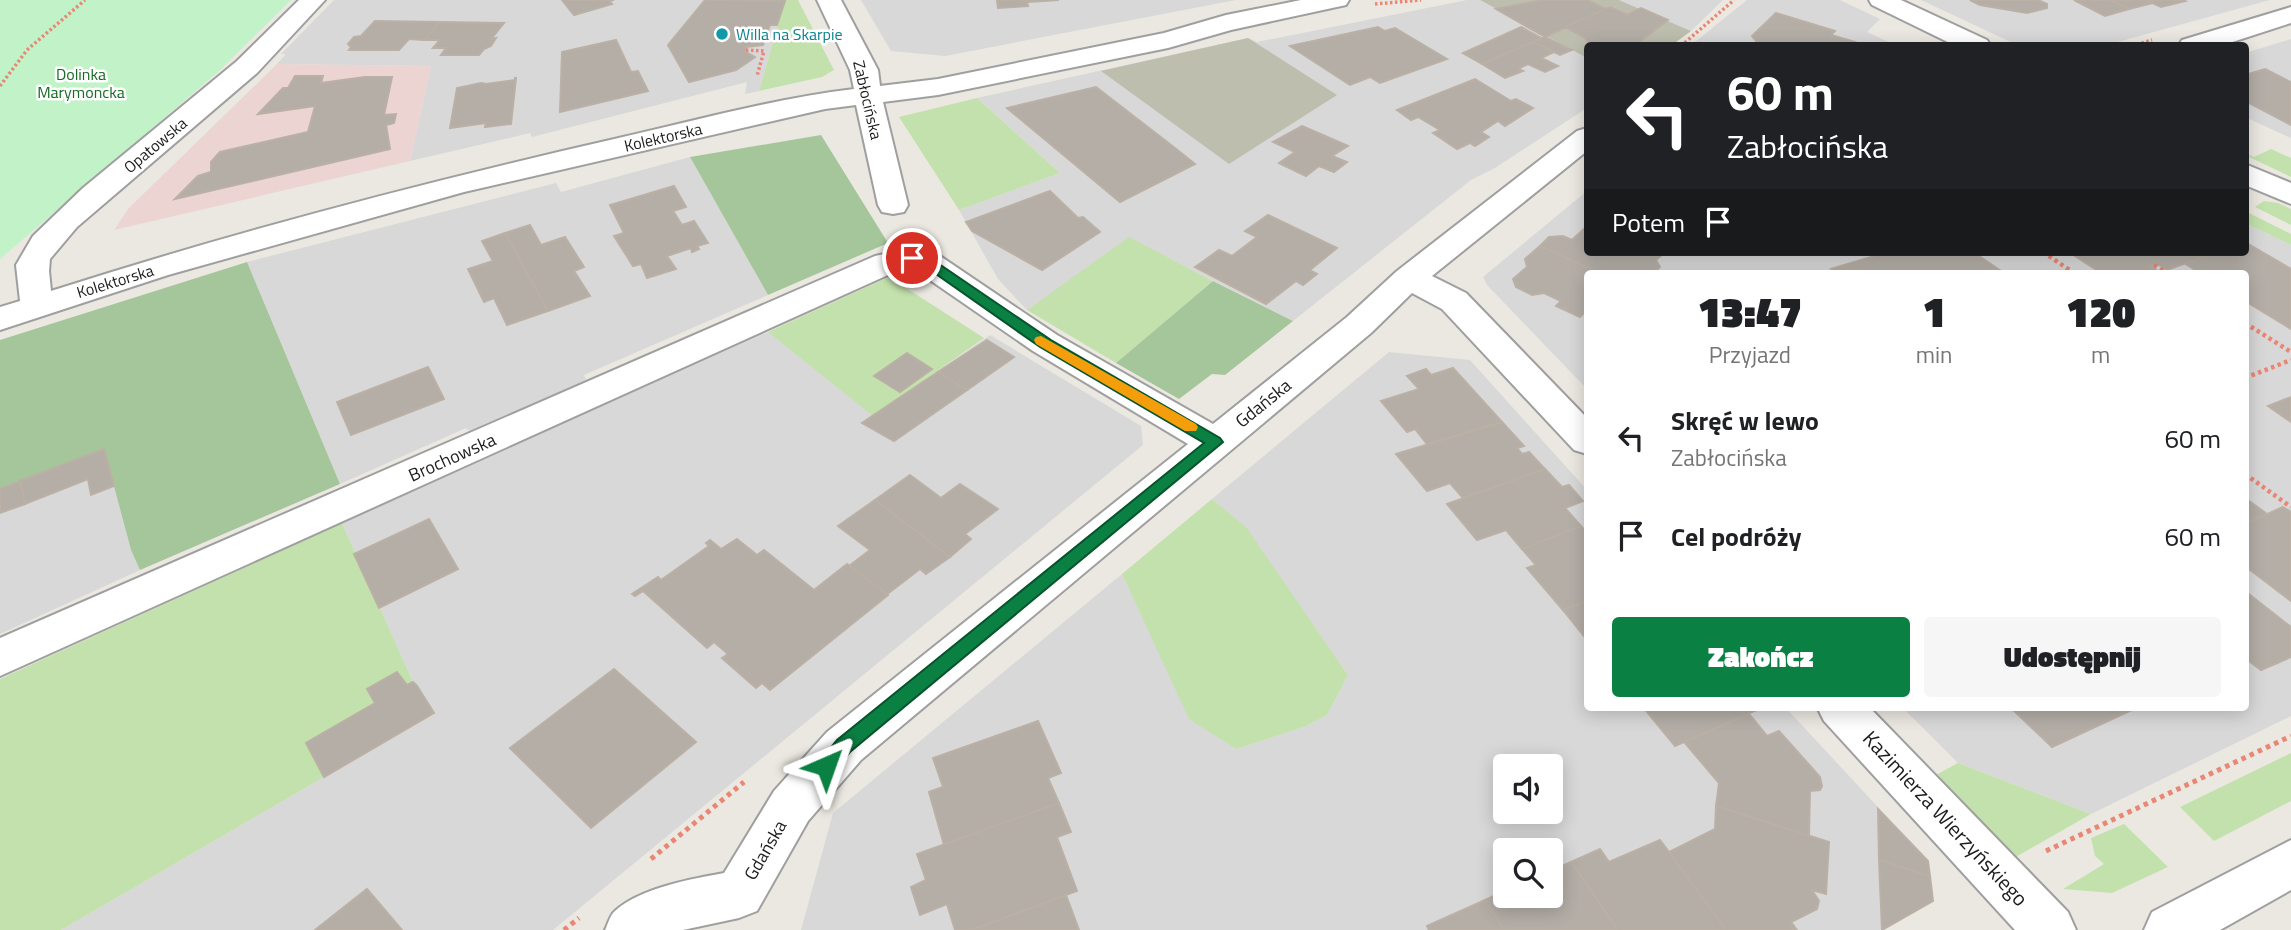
<!DOCTYPE html>
<html lang="pl">
<meta charset="utf-8">
<style>
:root{--surface:#fff;--page:#f6f6f6;--text:#202124;--muted:#757577;--accent:#0b8043}
body{margin:0;font-family:"Titillium Web",sans-serif;background:var(--page);color:var(--text);height:100vh;display:flex;flex-direction:column;font-size:26px;white-space:nowrap}
*{box-sizing:border-box;margin:0}
p{font-size:23px;color:var(--muted)}
.icon{flex:none;width:38px;height:38px;fill:none;stroke:currentColor;stroke-width:2;stroke-linecap:round;stroke-linejoin:round}
.map{position:relative;flex:1;overflow:hidden}
.side{position:absolute;left:1584px;top:270px;width:665px;height:441px;display:flex;flex-direction:column;background:var(--surface);border-radius:7px;box-shadow:0 4px 18px #0003}
.side>*{flex:none}
.guide{position:absolute;left:1584px;top:42px;width:665px;height:214px;border-radius:7px;box-shadow:0 4px 18px #0003;background:#202124;color:#fff;overflow:hidden}
.fabs{position:absolute;left:1493px;top:754px;display:grid;gap:14px}
.fabs a{display:grid;place-items:center;width:70px;height:70px;border-radius:7px;background:var(--surface);box-shadow:0 4px 18px #0003;font-size:35px}
.pin{position:absolute;display:grid;place-items:center;width:60px;height:60px;color:#fff;margin:-30px;border:4px solid #fff;border-radius:50%;box-shadow:0 2px 7px #0007}
.me{position:absolute;width:77px;margin:-38px;rotate:43deg;stroke-linejoin:round;filter:drop-shadow(0 0 5px #0008)}
.turn{display:flex;align-items:center;gap:24px;height:147px;padding:0 28px;font-size:32px}
.turn .icon{width:91px;height:91px;stroke-width:2.5}
.turn b{display:block;font-size:49px;line-height:60px}
.then{display:flex;align-items:center;height:66px;padding:0 28px;background:#0003;gap:14px;font-size:26px}
.eta{display:flex;justify-content:space-evenly;align-items:center;height:119px;text-align:center}
.eta b{font-size:42px;font-weight:800;line-height:49px}
.button{display:flex;gap:14px;margin-top:auto;padding:14px 28px}
.button a{flex:1;height:80px;border-radius:7px;background:var(--accent);color:#fff;font-size:28px;font-weight:800;line-height:80px;text-align:center}
.button a+a{background:var(--page);color:var(--text)}
ul{padding:0;list-style:none}
li{display:flex;align-items:center;gap:21px;height:98px;padding:0 28px}
li div{flex:1}
li b{display:block;font-size:26px}
li em{font-style:normal}
.map>svg:first-child{display:block}
</style>
<div class="map">
<svg width="2291" height="930" viewBox="0 0 2291 930">
<rect width="100%" height="100%" fill="#ebe8e1"/>
<!-- residential -->
<g fill="#d9d8d8" fill-rule="evenodd">
<path d="M334,0h451l-26,91 -14,3 2,-12 -215,55 -2,-4 -120,28 21,-95 -154,-2 9,-10h-5z"/>
<path d="M861,0h375l-291,56 -54,-5z"/>
<path d="M1467,0h13l107,58v50l-92,60 -24,12 -178,141 -164,-83 -102,72 -29,-31 -39,-69 101,-37 -83,-75 271,-60 9,4z"/>
<path d="M1619,0h104l-32,31z"/>
<path d="M1747,0h93l40,19 -13,13 28,13 -205,1z"/>
<path d="M1921,0h349l-167,46 -86,-1z"/>
<path d="M2291,39v99l-46,-21v-64z"/>
<path d="M690,157l78,138 -184,80 2,5 -117,51 -3,-3 -126,56 -93,-222 309,-79 5,9z"/>
<path d="M1587,191v61h658v-29l46,22v471l-200,98 -133,-51 -56,-56h343v-434h-658v116l-100,-104 -4,-8z"/>
<path d="M768,332l105,83 117,-80 151,91 2,19 -590,485h-492l373,-217 -21,-31 -71,-159z"/>
<path d="M1389,352l81,8 117,130v217h198l143,154 5,40 -51,29h-1081l32,-117 289,-239 68,145 46,30 68,-22 23,-12 21,-40 -102,-147 -34,-29zM1505,766h45v46h-45zM1505,850h45v46h-45z"/>
<path d="M104,449l27,101 9,20 -140,64v-145z"/>
</g>
<!-- commercial -->
<path fill="#ebd4d2" d="M277,64l154,2 -21,95 -296,69 15,-22z"/>
<!-- construction -->
<g fill="#bebeae">
<path d="M1480,0h139l72,31 -19,14 -85,1v12z"/>
<path d="M1248,38l89,57 -108,69 -128,-93z"/>
</g>
<!-- grass -->
<g fill="#c3e1ac">
<path d="M785,0h13l36,70 -12,7 -63,14z"/>
<path d="M977,98l83,75 -101,37 -60,-93z"/>
<path d="M2271,149l20,9v19l-46,-22v-2l9,4z"/>
<path d="M2264,201l14,2 13,6v16l-36,-18z"/>
<path d="M2245,211l46,23v11l-46,-22z"/>
<path d="M1129,237l84,44 -97,82 -89,-53z"/>
<path d="M889,277l95,61 -111,78 -105,-84z"/>
<path d="M1212,499l34,28 102,148 -21,40 -23,12 -68,22 -47,-30 -67,-145z"/>
<path d="M342,523l71,159 21,31 -373,217h-61v-251z"/>
<path d="M2291,753v48l-77,40 -34,-34z"/>
<path d="M1958,763l133,51 -77,44 -80,-82z"/>
<path d="M2124,824l44,43 -56,26 -49,-4 41,-25 -9,-8 -4,-18z"/>
</g>
<!-- forest -->
<g fill="#a5c69a">
<path d="M821,135l67,108 -120,52 -78,-138z"/>
<path d="M247,262l93,222 -200,86 -9,-20 -27,-101 -104,40v-149z"/>
<path d="M1213,281l80,40 -68,54 -13,-1 -33,25 -63,-36z"/>
</g>
<!-- park -->
<path fill="#c1f2c8" d="M0,0h291l-72,71 -219,188z"/>
<!-- building -->
<g fill="#b4aea7" stroke="#bbb0a5" stroke-width="2">
<path d="M562,0h52l-5,1 3,3 -38,11z"/>
<path d="M705,0l80,1 -8,24h-7l-7,20 -17,2v5l9,5 -19,13 -47,12 -21,-37z"/>
<path d="M997,0h62l-32,2 1,4 -30,2z"/>
<path d="M1543,0h44l19,9 -61,28 -49,-28z"/>
<path d="M1970,0h68l9,4v4l-20,5 -47,-8z"/>
<path d="M2074,0h36l19,9 -24,7z"/>
<path d="M2110,0h36l7,3 -24,6z"/>
<path d="M2146,0h36l3,1 -24,6z"/>
<path d="M1610,7l17,8 14,-7 27,12 -34,26h-43l-6,-8 -20,-11z"/>
<path d="M1776,13l59,18 -4,4 24,7 -4,4h-73l-21,-4 -5,-6z"/>
<path d="M375,21l65,1 -16,18 -15,-1 -10,11h-50l2,-3 -3,-3 6,-7 7,-1z"/>
<path d="M440,22l64,1 -13,16 5,-1 -5,8 -7,3 -5,6h-38l5,-7h-13l7,-8h-16z"/>
<path d="M1378,27l7,4 10,-3 52,31 -67,24 -10,-6 -20,8 -60,-39z"/>
<path d="M1521,27l20,11 -59,26 -19,-11z"/>
<path d="M1545,37l27,13 -12,5 -27,-13z"/>
<path d="M616,40l15,32 7,-1 10,20 -88,21 2,-60z"/>
<path d="M1533,42l21,10 -13,6 17,8 -13,6 -17,-8 -10,5 5,2 -18,7 -23,-14z"/>
<path d="M2265,69l26,13v43l-46,-24v-26z"/>
<path d="M295,76h28l-2,7 44,-6h27l-8,38 12,-1 -2,9 -8,2 4,24 -215,50 23,-23 13,-4v-10l9,-10 88,-20 7,-26 -57,8 25,-26h5z"/>
<path d="M515,78h1l-5,46 -26,3 1,-4 -36,5 7,-40 24,-5 5,1 29,-4z"/>
<path d="M1475,79l36,22 5,-2 17,9 -28,18 -7,-5 -17,11 8,5 -14,9 -5,-3 -13,6 -24,-16 7,-3 -22,-13 -7,3 -14,-10z"/>
<path d="M1096,87l79,61 20,16 -75,38 -113,-94z"/>
<path d="M1302,126l46,20 -16,10 15,6 -13,10 -15,-6 -13,10 -27,-13 16,-11 -22,-10z"/>
<path d="M674,186l12,21 -13,4 9,14 12,-4 14,22 -11,3 2,3 -7,3 -1,-4 -24,8 9,13 -29,9 -6,-14 -8,2 -19,-30 10,-3 -14,-28z"/>
<path d="M1050,191l28,27 5,-1 17,15 -58,38 -70,-39 -6,-9z"/>
<path d="M1268,215l69,33 -27,22 7,4 -14,11 -7,-4 -30,23 -71,-37 24,-17 13,6 25,-19 -12,-6z"/>
<path d="M530,225l11,20 24,-8 19,30 -10,4 16,25 -42,15 -43,-78z"/>
<path d="M1587,226v26h74l3,1 -8,7 4,7 -7,6h-54l-59,-27 9,-9 14,-1 9,4z"/>
<path d="M505,233l43,78 -41,14 -13,-27 -10,4 -16,-33 25,-8 -11,-20z"/>
<path d="M2245,242l46,27v60l-46,-28v-28h-45l-16,-10 33,-11h28z"/>
<path d="M1540,246l59,27h-12v37l-7,7 -24,-11 5,-5 -17,-8 -12,2 -16,-8 -3,-8 14,-12 -2,-8z"/>
<path d="M1888,252h85l31,21h-168l-5,-4z"/>
<path d="M2069,252h148l-50,18 -10,-6 -7,2 9,6 -2,1h-56z"/>
<path d="M987,340l27,17 -47,33 -29,-18z"/>
<path d="M907,353l25,16 -32,23 -26,-16z"/>
<path d="M428,367l16,32 -93,36 -14,-33z"/>
<path d="M1453,368l49,54 -75,22 -12,-15 -8,3 -26,-31 38,-12 -12,-13 19,-7 5,6z"/>
<path d="M938,372l29,18 -73,51 -32,-18z"/>
<path d="M2291,397v25l-23,-16z"/>
<path d="M1502,422l22,24 -7,2 5,6 7,-2 16,17 -82,29 -13,-15 -23,8 -31,-37z"/>
<path d="M104,449l10,37 -23,9 -3,-16 -63,25 -5,-23z"/>
<path d="M1545,469l17,18 7,-2 14,16 -18,7 16,18 -59,23 -16,-19 -29,10 -30,-36z"/>
<path d="M910,475l31,23 19,-14 38,25 -33,25 6,5 -21,18 -75,-57z"/>
<path d="M20,481l5,23 -25,9v-24z"/>
<path d="M2245,498l22,16h1l-23,10z"/>
<path d="M875,500l75,57 -24,17 -6,-5 -34,26 -37,-29 21,-16 -32,-24z"/>
<path d="M2283,507l8,5v89l-46,-35v-42z"/>
<path d="M429,519l29,50 -79,39 -25,-54z"/>
<path d="M1581,526l6,7v68l-24,9 -36,-42 9,-3 -14,-16z"/>
<path d="M737,539l20,16 7,-5 50,40 33,-26 41,31 -118,95 -8,-7 -6,5 -34,-30 6,-4 -14,-12 -7,6 -64,-57 -8,5 -3,-2 26,-17 3,3 48,-34 -3,-3 4,-3 11,9z"/>
<path d="M2245,591l46,36v30l-30,13 -16,-12z"/>
<path d="M1587,601v39l-24,-30z"/>
<path d="M614,669l82,73 -105,86 -81,-80z"/>
<path d="M397,672l10,13 6,-3 4,4 17,27 -110,64 -18,-34 69,-40 -8,-14z"/>
<path d="M1643,707h114l2,2 -84,37z"/>
<path d="M2010,707h128l-86,40z"/>
<path d="M1749,714l18,22 12,-5 41,46 2,9 -2,4 -10,1 -1,45 -93,-30 3,-23 -35,-41z"/>
<path d="M1038,721l23,52 -13,5 11,25 -115,42 -15,-53 14,-5 -10,-29z"/>
<path d="M1059,803l12,29 -14,5 20,54 -105,39h-17l-8,-26 -27,11 -9,-28 15,-7 -9,-26z"/>
<path d="M1716,806l113,36 -3,52 -14,-4 7,11 -2,8 -26,13 6,8h-71l-57,-78 46,-23z"/>
<path d="M1878,809l50,52 2,15 -51,-16z"/>
<path d="M1660,840l9,12 57,78h-108l-47,-68 29,-13 9,13z"/>
<path d="M1879,860l51,16 3,25 -51,29z"/>
<path d="M1571,862l47,68h-114l-19,-30 20,-9v5h45v-25z"/>
<path d="M367,889l35,41h-87z"/>
<path d="M1066,895l13,35h-107z"/>
<path d="M1485,900l19,30h-75l-2,-4z"/>
</g>
<g fill="none" stroke-linecap="round" stroke-linejoin="round">
<defs>
<g id="minor">
<path d="M299,0h26l-68,73 -180,154 -27,32 -1,12 2,20c184,-59 371,-108 559,-151 80,-18 161,-41 244,-51l-4,-19 -33,-70h24l37,70 2,16 58,-7 226,-46 62,-18 75,-15h48l-3,5 -115,25 -63,18 -230,47 -55,7 25,103 -4,7 -11,2 -11,-2 -4,-7 -22,-100 -31,4 -361,83 -296,83 -168,55v-23l20,-6 -4,-36 17,-29 50,-48 154,-127z"/>
<path d="M1869,0h32l86,40 4,6h-35l-84,-41z"/>
<path d="M2291,7v16l-71,23h-42l4,-6z"/>
<path d="M1587,128v23l-155,125 34,17 121,125v36l-13,-4 -132,-141 -30,-16 -41,40 -510,427 -53,61 -51,90 -18,7 -56,12h-78c3,-6 5,-15 10,-19 25,-23 76,-32 109,-38l50,-82 53,-59 361,-288 -155,-93 -119,-82 -15,1 -899,406v-38l875,-382 33,-7 32,7 117,79 156,89 134,-107 50,-46 180,-140z"/>
<path d="M2245,164l46,19v21l-46,-19z"/>
<path d="M1817,707h52l199,205 8,18h-61l-191,-209z"/>
</g>
<path id="tertiary" d="M2291,840v50l-71,40h-76l8,-18z"/>
</defs>
<!-- minor casing -->
<use href="#minor" stroke="#9f9f9f" stroke-width="4"/>
<!-- tertiary casing -->
<use href="#tertiary" stroke="#9f9f9f" stroke-width="4"/>
<!-- path-far2 -->
<g stroke="#e98674" stroke-width="3.5" stroke-dasharray="2.5 2.5" stroke-linecap="butt">
<path d="M1375,4l46,-4"/>
<path d="M1681,46l53,-46"/>
<path d="M2132,46l20,-6"/>
<path d="M746,50l18,1 -7,25"/>
<path d="M0,86l27,-36 58,-50"/>
</g>
<!-- path-far1 -->
<g stroke="#e98674" stroke-width="4.5" stroke-dasharray="3.5 3.5" stroke-linecap="butt">
<path d="M2043,252l31,21"/>
<path d="M2154,265l13,8"/>
<path d="M2245,323l46,29"/>
<path d="M2245,378l46,-18"/>
<path d="M2245,474l46,33"/>
</g>
<!-- path -->
<g stroke="#e98674" stroke-width="5" stroke-dasharray="4.5 4.5" stroke-linecap="butt">
<path d="M2046,851l245,-115"/>
<path d="M651,859l93,-77"/>
<path d="M564,930l15,-12"/>
</g>
<!-- minor -->
<use href="#minor" fill="#fff" fill-rule="evenodd"/>
<!-- tertiary -->
<use href="#tertiary" fill="#fff" fill-rule="evenodd"/>
</g>
<!-- route -->
<path fill="#0b8043" stroke="#07532c" stroke-width="2" d="M912,254l21,6 118,80 169,98 3,4 -373,310 -17,21 -7,2 -7,-2 -3,-7 21,-26 367,-297 -164,-96 -117,-82 -18,-7z"/>
<!-- slow -->
<path fill="#f59e0b" d="M1041,336l155,88 2,3 -2,4h-11l-149,-87 -2,-4 2,-3z"/>
<!-- markers -->
<circle fill="#0f9aa8" stroke="#fff" stroke-width="2.5" cx="722" cy="34" r="7"/>
<g text-anchor="middle" dominant-baseline="central" stroke-width="5" stroke-linejoin="round" paint-order="stroke">
<!-- far-culture labels -->
<g font-size="16" fill="#0d838f" stroke="#fff" text-anchor="start">
<text x="736" y="34">Willa na Skarpie</text>
</g>
<!-- far-park labels -->
<g font-size="16" fill="#166b22" stroke="#fff">
<text x="81" y="74">Dolinka<tspan x="81" dy="18">Marymoncka</tspan></text>
</g>
<!-- far-street labels -->
<g font-size="16" fill="#1b1b1b" stroke="#fff">
<text transform="translate(868 100) rotate(77)">Zabłocińska</text>
<text transform="translate(663 137) rotate(-13)">Kolektorska</text>
<text transform="translate(155 145) rotate(-40)">Opatowska</text>
<text transform="translate(115 281) rotate(-17)">Kolektorska</text>
</g>
<!-- street labels -->
<g font-size="18" fill="#1b1b1b" stroke="#fff">
<text transform="translate(1263 403) rotate(-39)">Gdańska</text>
<text transform="translate(452 457) rotate(-24)">Brochowska</text>
<text transform="translate(765 850) rotate(-60)">Gdańska</text>
</g>
<!-- near-street labels -->
<g font-size="21" fill="#1b1b1b" stroke="#fff">
<text transform="translate(1946 818) rotate(47)">Kazimierza Wierzyńskiego</text>
</g>
</g>
</svg>
<div class="fabs">
<a><svg class="icon" aria-label="sound" viewBox="0 0 24 24"><path d="M4 9h4l5-4v14l-5-4H4zM17 9q2 3 0 6"/></svg></a>
<a><svg class="icon" aria-label="search" viewBox="0 0 24 24"><circle cx="10" cy="10" r="6"/><path d="M15 15l6 6"/></svg></a>
</div>
<div class="pin" style="left:912px;top:258px;background:#d93025"><svg class="icon" aria-label="arrive" viewBox="0 0 24 24"><path d="M6 21V4h12l-3 4 3 4H6"/></svg></div>
<svg class="me" style="left:826px;top:766px" viewBox="-20 -20 40 40"><path d="M0-17L14 15 0 8-14 15z" fill="#0b8043" stroke="#fff" stroke-width="4"/></svg>
<div class="guide">
<div class="turn"><svg class="icon" aria-label="left" viewBox="0 0 24 24"><path d="M17 20v-9H6M10 6l-5 5 5 5"/></svg><div><b>60 m</b>Zabłocińska</div></div>
<div class="then">Potem<svg class="icon" aria-label="arrive" viewBox="0 0 24 24"><path d="M6 21V4h12l-3 4 3 4H6"/></svg></div>
</div>
<section class="side">
<div class="eta">
<div><b>13:47</b><p>Przyjazd</p></div>
<div><b>1</b><p>min</p></div>
<div><b>120</b><p>m</p></div>
</div>
<ul>
<li><svg class="icon" aria-label="left" viewBox="0 0 24 24"><path d="M17 20v-9H6M10 6l-5 5 5 5"/></svg><div><b>Skręć w lewo</b><p>Zabłocińska</p></div><em>60 m</em></li>
<li><svg class="icon" aria-label="arrive" viewBox="0 0 24 24"><path d="M6 21V4h12l-3 4 3 4H6"/></svg><div><b>Cel podróży</b></div><em>60 m</em></li>
</ul>
<div class="button"><a>Zakończ</a><a>Udostępnij</a></div>
</section>
</div>
